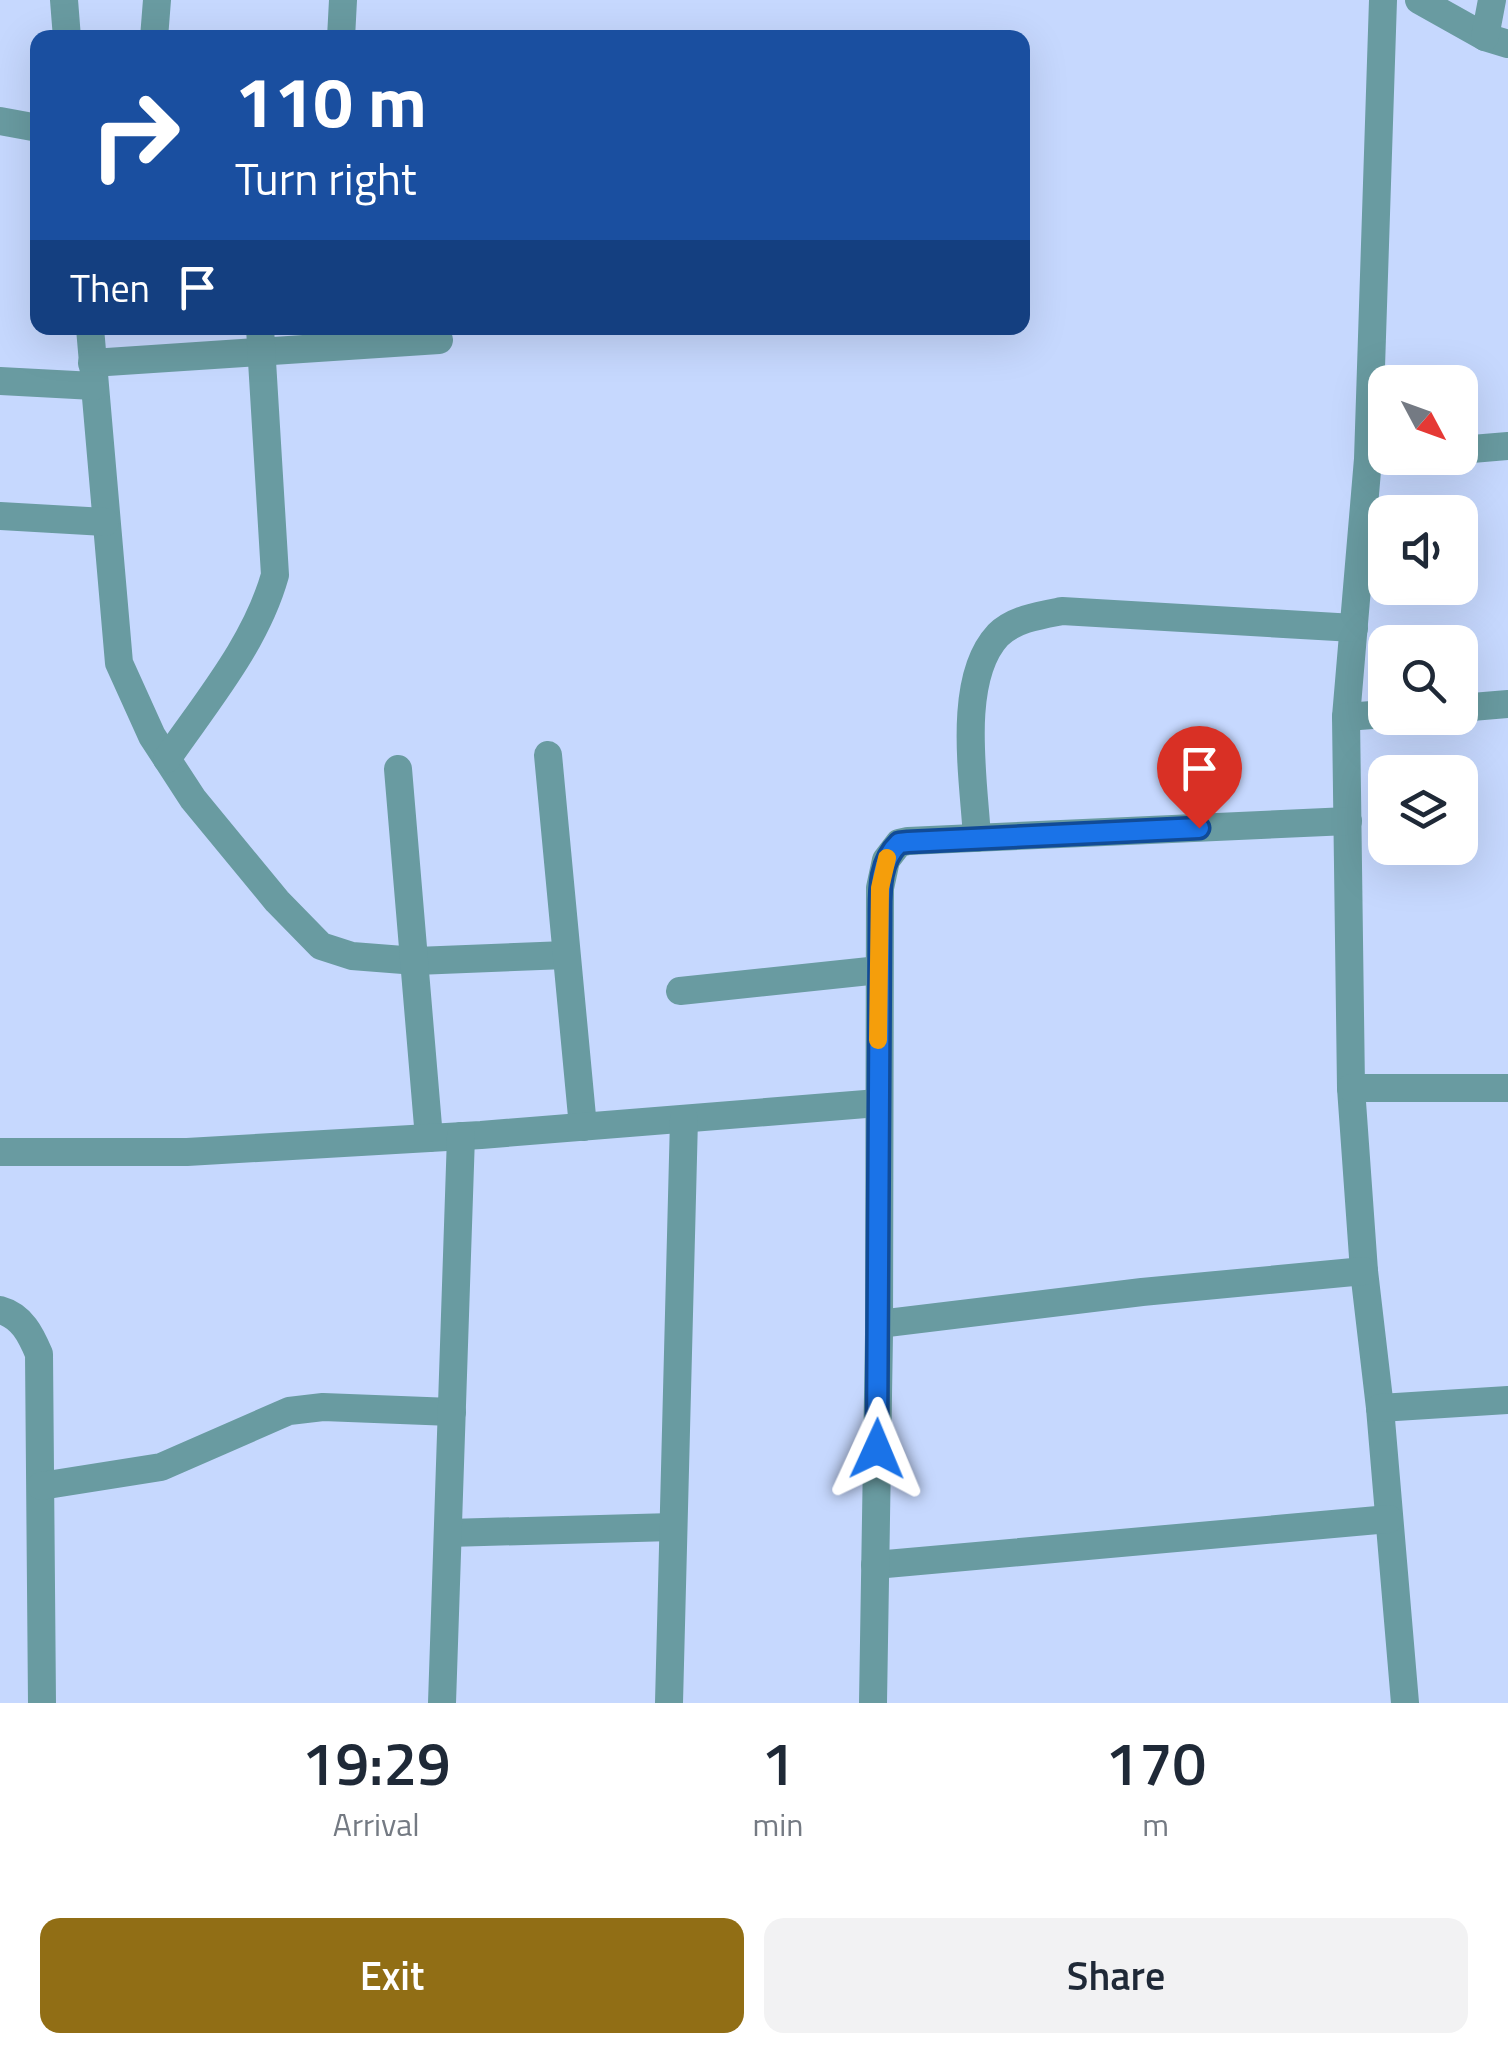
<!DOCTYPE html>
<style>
:root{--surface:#fff;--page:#f2f2f3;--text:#1f2937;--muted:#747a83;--accent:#916e15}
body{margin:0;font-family:"Titillium Web",sans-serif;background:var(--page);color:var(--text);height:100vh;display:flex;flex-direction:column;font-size:38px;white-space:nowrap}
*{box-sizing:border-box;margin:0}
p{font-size:32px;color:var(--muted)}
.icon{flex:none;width:55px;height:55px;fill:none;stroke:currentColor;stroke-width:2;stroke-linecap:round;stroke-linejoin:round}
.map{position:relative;height:1703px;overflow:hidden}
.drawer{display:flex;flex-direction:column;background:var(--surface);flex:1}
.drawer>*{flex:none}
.guide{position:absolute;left:30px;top:30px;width:1000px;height:305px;border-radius:20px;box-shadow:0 10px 40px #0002;background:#1a4fa0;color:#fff;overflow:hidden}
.needle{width:65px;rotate:131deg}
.controls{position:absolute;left:1368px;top:365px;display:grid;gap:20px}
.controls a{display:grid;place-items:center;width:110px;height:110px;border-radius:20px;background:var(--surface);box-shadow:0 10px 40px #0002;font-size:50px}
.pin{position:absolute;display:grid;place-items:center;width:85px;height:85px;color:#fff;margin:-102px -42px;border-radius:50% 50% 50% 0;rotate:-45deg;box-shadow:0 0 10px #0007}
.pin .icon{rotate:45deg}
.me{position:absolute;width:110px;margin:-55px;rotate:1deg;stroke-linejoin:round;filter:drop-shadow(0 0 8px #0008)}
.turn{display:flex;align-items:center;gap:35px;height:210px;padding:0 40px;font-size:45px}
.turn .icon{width:130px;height:130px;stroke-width:2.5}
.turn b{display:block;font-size:70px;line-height:85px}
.then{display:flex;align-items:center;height:95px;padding:0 40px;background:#0003;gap:20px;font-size:38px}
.eta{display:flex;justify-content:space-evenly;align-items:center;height:170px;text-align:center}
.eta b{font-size:60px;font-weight:600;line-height:70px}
.cta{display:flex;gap:20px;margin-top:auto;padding:20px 40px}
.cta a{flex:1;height:115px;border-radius:20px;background:var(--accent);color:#fff;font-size:40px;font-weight:600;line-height:115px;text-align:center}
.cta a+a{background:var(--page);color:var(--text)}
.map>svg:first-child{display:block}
</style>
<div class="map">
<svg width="1508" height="1703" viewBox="0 0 1508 1703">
<rect width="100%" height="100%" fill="#c6d8fe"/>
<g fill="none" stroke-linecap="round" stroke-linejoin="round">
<!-- minor -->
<g stroke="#699ba1" stroke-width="28">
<path d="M64,0l3,38"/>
<path d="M1383,0l-15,459 -22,258 5,371 13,183 16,137 25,295"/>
<path d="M1419,0l66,37 23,7"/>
<path d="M1485,37l7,-37"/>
<path d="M154,38l3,-38"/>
<path d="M341,38l2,-38"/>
<path d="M0,121l38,7"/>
<path d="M90,328l29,335 33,73 41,63 84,102 44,45 31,10 64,5 150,-6"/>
<path d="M92,363l347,-23"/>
<path d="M0,381l94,5"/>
<path d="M1460,450l48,-4"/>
<path d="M0,516l105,6"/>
<path d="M1460,708l48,-4"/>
<path d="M1346,717l39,-3"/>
<path d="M548,755l35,372"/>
<path d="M167,759c40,-58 89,-116 108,-184l-15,-247"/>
<path d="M398,769l31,369"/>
<path d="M977,838c-3,-57 -21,-158 21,-203 16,-16 43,-20 64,-24l292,17"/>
<path d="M680,991l199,-21"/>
<path d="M1351,1088h157"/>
<path d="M0,1152h187l294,-17 397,-32"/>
<path d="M0,1310c22,6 31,25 39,44l3,349"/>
<path d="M879,1324l263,-32 222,-21"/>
<path d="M1380,1408l128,-8"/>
<path d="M41,1486l120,-19 128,-56 34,-4 129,5"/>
<path d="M448,1533l225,-6"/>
<path d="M875,1565l514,-46"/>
<path d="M442,1703l19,-567"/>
<path d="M669,1703l15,-584"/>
<path d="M873,1703l6,-369 1,-446 6,-28 13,-17 9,-2 440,-20"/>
</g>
</g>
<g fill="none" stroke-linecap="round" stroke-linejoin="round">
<defs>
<path id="route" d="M877,1449l3,-533c0,-26 -1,-54 19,-73l9,-1 291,-14"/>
</defs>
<!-- route casing -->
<use href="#route" stroke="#114b97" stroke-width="25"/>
<!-- route -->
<use href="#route" stroke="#1a73e8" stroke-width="18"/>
<!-- slow -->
<path stroke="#f59e0b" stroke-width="18" d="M878,1040l2,-152 7,-30"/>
</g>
</svg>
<div class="controls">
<a><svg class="needle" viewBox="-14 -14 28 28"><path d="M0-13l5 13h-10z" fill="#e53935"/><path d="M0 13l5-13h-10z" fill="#747a83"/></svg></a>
<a><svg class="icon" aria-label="sound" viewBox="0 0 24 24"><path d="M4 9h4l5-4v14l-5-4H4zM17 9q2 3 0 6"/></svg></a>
<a><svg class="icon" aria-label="search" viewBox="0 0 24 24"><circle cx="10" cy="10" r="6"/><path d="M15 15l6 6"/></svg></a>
<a><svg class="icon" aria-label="layers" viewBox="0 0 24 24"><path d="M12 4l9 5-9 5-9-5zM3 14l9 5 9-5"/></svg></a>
</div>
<div class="pin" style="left:1199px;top:828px;background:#d93025"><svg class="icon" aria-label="arrive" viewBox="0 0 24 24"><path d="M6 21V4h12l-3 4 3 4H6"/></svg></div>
<svg class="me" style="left:877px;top:1449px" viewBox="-20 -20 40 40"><path d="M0-17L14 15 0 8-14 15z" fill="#1a73e8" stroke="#fff" stroke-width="4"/></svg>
<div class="guide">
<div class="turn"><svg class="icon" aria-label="right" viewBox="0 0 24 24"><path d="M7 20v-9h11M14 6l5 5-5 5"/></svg><div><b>110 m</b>Turn right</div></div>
<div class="then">Then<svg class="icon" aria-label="arrive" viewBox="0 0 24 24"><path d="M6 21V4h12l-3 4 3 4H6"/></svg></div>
</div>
</div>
<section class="drawer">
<div class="eta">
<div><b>19:29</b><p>Arrival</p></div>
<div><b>1</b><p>min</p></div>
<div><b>170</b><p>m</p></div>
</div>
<div class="cta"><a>Exit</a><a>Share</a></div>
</section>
